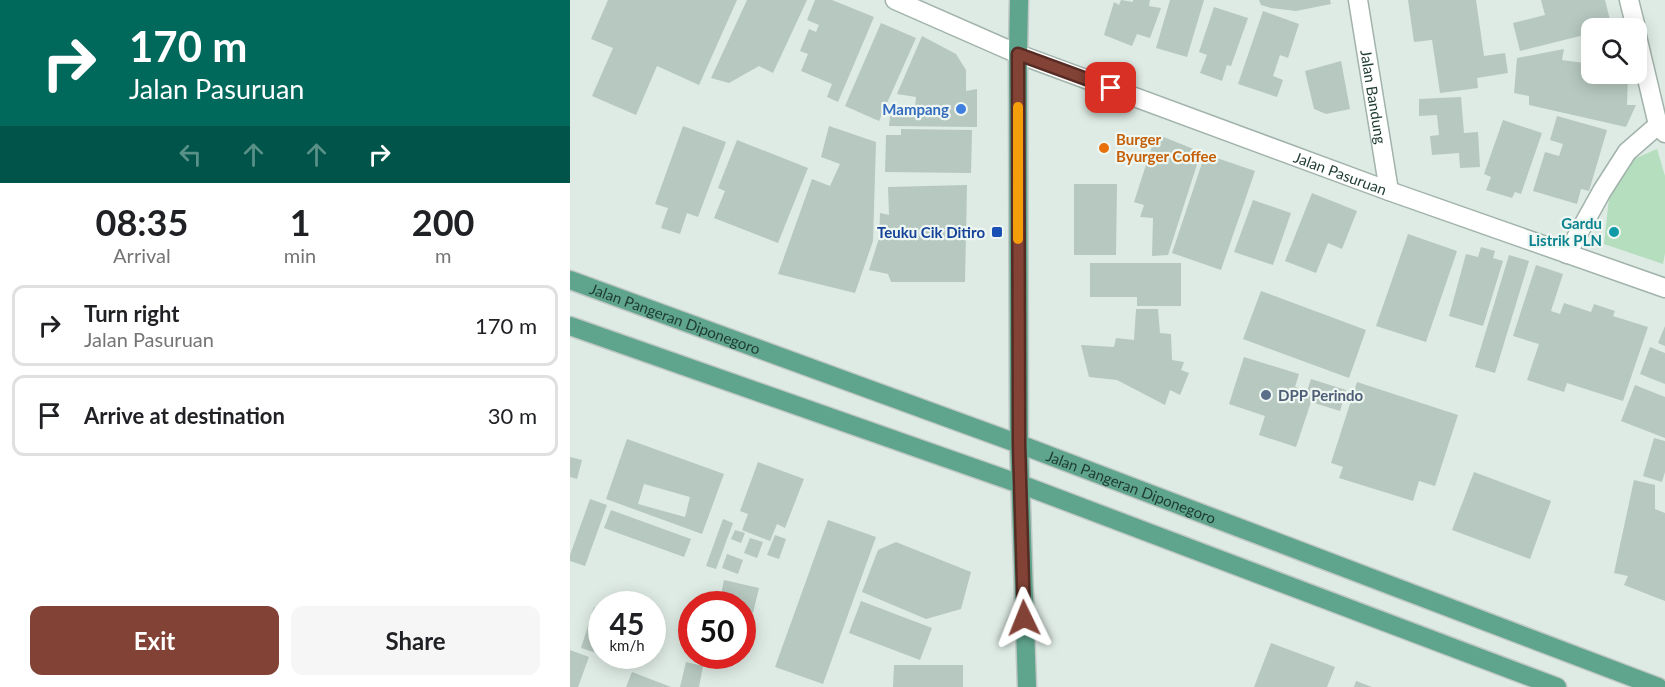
<!DOCTYPE html>
<style>
:root{--surface:#fff;--page:#f6f6f6;--text:#202124;--muted:#757577;--line:#e0e0e0;--accent:#834236}
body{margin:0;font-family:Lato,sans-serif;background:var(--page);color:var(--text);height:100vh;display:flex;flex-direction:column;font-size:22px;white-space:nowrap}
*{box-sizing:border-box;margin:0}
p{font-size:20px;color:var(--muted)}
.icon{flex:none;width:33px;height:33px;fill:none;stroke:currentColor;stroke-width:2;stroke-linecap:round;stroke-linejoin:round}
.map{position:relative;flex:1;overflow:hidden}
.drawer{display:flex;flex-direction:column;background:var(--surface);width:570px}
.drawer>*{flex:none}
.banner{background:#00695c;color:#fff;overflow:hidden}
.fabs{position:absolute;left:1011px;top:18px;display:grid;gap:12px}
.fabs a{display:grid;place-items:center;width:66px;height:66px;border-radius:12px;background:var(--surface);box-shadow:0 3px 15px #0003;font-size:30px}
.speed{position:absolute;left:18px;top:591px;display:flex;gap:12px;font-size:30px;font-weight:700;text-align:center}
.speed>*{display:grid;place-content:center;width:78px;height:78px;border-radius:50%;background:var(--surface);box-shadow:0 3px 15px #0003;line-height:1}
.speed small{font-size:15px;font-weight:400}
.speed .limit{border:9px solid #d22;background:#fff;color:#111}
.pin{position:absolute;display:grid;place-items:center;width:51px;height:51px;color:#fff;margin:-26px;border-radius:12px;box-shadow:0 3px 9px #0006}
.me{position:absolute;width:66px;margin:-33px;rotate:358deg;stroke-linejoin:round;filter:drop-shadow(0 0 4px #0008)}
.turn{display:flex;align-items:center;gap:21px;height:126px;padding:0 30px;font-size:27px}
.turn .icon{width:78px;height:78px;stroke-width:2.5}
.turn b{display:block;font-size:42px;line-height:51px}
.lanes{display:flex;align-items:center;height:57px;padding:0 30px;background:#0003;justify-content:center;gap:30px;direction:ltr}
.lanes .off{opacity:.35}
.eta{display:flex;justify-content:space-evenly;align-items:center;height:102px;text-align:center}
.eta b{font-size:36px;font-weight:700;line-height:42px}
.cta{display:flex;gap:12px;margin-top:auto;padding:12px 30px}
.cta a{flex:1;height:69px;border-radius:12px;background:var(--accent);color:#fff;font-size:24px;font-weight:700;line-height:69px;text-align:center}
.cta a+a{background:var(--page);color:var(--text)}
ul{padding:0;list-style:none}
li{display:flex;align-items:center;gap:18px;height:81px;margin:0 12px 9px;padding:0 18px;border:3px solid var(--line);border-radius:12px}
li div{flex:1}
li b{display:block;font-size:22px}
li em{font-style:normal}
main{display:flex;flex:1;min-height:0}
.map>svg:first-child{display:block}
</style>
<main>
<section class="drawer">
<div class="banner">
<div class="turn"><svg class="icon" aria-label="right" viewBox="0 0 24 24"><path d="M7 20v-9h11M14 6l5 5-5 5"/></svg><div><b>170 m</b>Jalan Pasuruan</div></div>
<div class="lanes"><svg class="icon off" aria-label="left" viewBox="0 0 24 24"><path d="M17 20v-9H6M10 6l-5 5 5 5"/></svg><svg class="icon off" aria-label="ahead" viewBox="0 0 24 24"><path d="M12 20V5M6 11l6-6 6 6"/></svg><svg class="icon off" aria-label="ahead" viewBox="0 0 24 24"><path d="M12 20V5M6 11l6-6 6 6"/></svg><svg class="icon" aria-label="right" viewBox="0 0 24 24"><path d="M7 20v-9h11M14 6l5 5-5 5"/></svg></div>
</div>
<div class="eta">
<div><b>08:35</b><p>Arrival</p></div>
<div><b>1</b><p>min</p></div>
<div><b>200</b><p>m</p></div>
</div>
<ul>
<li><svg class="icon" aria-label="right" viewBox="0 0 24 24"><path d="M7 20v-9h11M14 6l5 5-5 5"/></svg><div><b>Turn right</b><p>Jalan Pasuruan</p></div><em>170 m</em></li>
<li><svg class="icon" aria-label="arrive" viewBox="0 0 24 24"><path d="M6 21V4h12l-3 4 3 4H6"/></svg><div><b>Arrive at destination</b></div><em>30 m</em></li>
</ul>
<div class="cta"><a>Exit</a><a>Share</a></div>
</section>
<div class="map">
<svg width="1095" height="687" viewBox="0 0 1095 687">
<rect width="100%" height="100%" fill="#deebe4"/>
<!-- green -->
<path fill="#b4debd" d="M1087,149l8,27v77l-2,11 -59,-20 6,-55 17,-27z"/>
<!-- building -->
<g fill="#b6c8c0" fill-rule="evenodd">
<path d="M38,0h129l-38,85 -42,-19 -21,49 -44,-19 21,-48 -22,-9z"/>
<path d="M177,0h60l-34,73 -14,-7 -30,17 -18,-5z"/>
<path d="M245,0h17l42,17 -36,85 -11,-5 5,-13 -31,-13 7,-17 -8,-3 9,-22 7,3 3,-7 -12,-5z"/>
<path d="M551,0l12,2v-2h17l-1,6 12,2 -11,30 -13,-4 -5,12 -28,-11 10,-33 5,3z"/>
<path d="M600,0h34l-17,57 -31,-9z"/>
<path d="M689,0h71l1,4 -35,7 -25,-3 -10,-3z"/>
<path d="M838,0h68l8,56 21,-3 3,20 -31,5 1,10 -38,5 -8,-53 -18,2z"/>
<path d="M971,0h64l7,28h-20v5l-72,18 -7,-28 32,-8z"/>
<path d="M644,7l34,11 -17,48 -4,-1 -5,16 -22,-8 7,-18 -8,-3z"/>
<path d="M693,11l36,13 -11,34 -8,-3 -7,21 10,4 -6,17 -39,-13z"/>
<path d="M311,23l35,15 -37,83 -34,-15z"/>
<path d="M352,36l34,18 10,16v21l11,-2v38l-88,-1 2,-18 24,1 1,-12 -19,-3z"/>
<path d="M994,49l-2,11 30,4v10h36l-1,31h9l-10,22 -97,-22v-9l-15,-3 3,-35z"/>
<path d="M771,61l9,48 -24,5 -12,-5 -9,-38z"/>
<path d="M891,97l3,36 14,-1 2,35 -20,1 -1,-15 -27,2 -2,-19 9,-1 -2,-20 -18,1v-17z"/>
<path d="M987,116l50,14 -18,61 -8,-2 -4,15 -44,-13 12,-39 14,4 4,-12 -13,-4z"/>
<path d="M933,120l39,13 -21,61 -6,-2 -3,6 -26,-8 5,-13 -7,-3z"/>
<path d="M113,126l43,16 -28,75 -11,-4 -7,21 -19,-6 7,-20 -13,-4z"/>
<path d="M259,126l47,16 -3,99 -18,52 -77,-19 34,-95 18,7 10,-22 -19,-7z"/>
<path d="M331,129l71,1 -1,43 -86,-1 1,-37h15z"/>
<path d="M586,134l45,18 -33,103 -16,1 1,-38 -13,-1 4,-12 -10,-3z"/>
<path d="M167,140l71,28 -30,75 -64,-25 11,-27 -7,-3z"/>
<path d="M635,154l50,17 -34,99 -49,-17z"/>
<path d="M504,184h43l-1,71h-42z"/>
<path d="M397,185l-2,97h-74l-3,-8 -19,-4 10,-32 1,-25 9,2 -1,-28z"/>
<path d="M742,193l45,18 -15,38 -14,-6 -12,30 -31,-12z"/>
<path d="M683,200l38,13 -18,52 -39,-13z"/>
<path d="M1041,226l7,1 -2,10 -7,-1z"/>
<path d="M838,234l49,17 -31,91 -50,-16z"/>
<path d="M911,247l14,4 -2,7 10,3 -20,65 -34,-10 17,-62 12,3z"/>
<path d="M939,255l20,6 -34,112 -20,-6z"/>
<path d="M520,263h91v43h-44v-9h-47z"/>
<path d="M966,265l27,9 -12,37 9,3 4,-11 27,9 3,-8 21,7 -2,5 35,11 -25,74 -56,-18 -3,9 -37,-12 12,-36 -26,-8z"/>
<path d="M691,291l105,39 -17,48 -106,-39z"/>
<path d="M566,309h22l2,24 11,1 1,26 12,2 -3,8 8,3 -9,22 -10,-5 -5,15 -48,-25 -28,-3 -8,-32 33,2 2,-9 18,2z"/>
<path d="M1095,326v20l-7,-3z"/>
<path d="M1080,347l15,6v31l-25,-10z"/>
<path d="M674,357l55,17 -4,13 12,4 4,-12 35,11 -6,21 -29,-9 -15,45 -37,-12 6,-19 -36,-12z"/>
<path d="M787,382l101,33 -23,71 -16,-5 -6,20 -74,-23 4,-11 -12,-4z"/>
<path d="M1065,385l30,12v41l-44,-17z"/>
<path d="M1084,438l11,3v31l-3,10 -19,-6z"/>
<path d="M57,439l97,35 -22,60 -96,-35zM74,484l46,13 -5,20 -47,-13z"/>
<path d="M0,457l12,3 -5,19 -7,-2z"/>
<path d="M188,462l46,17 -19,49 -8,-4 -7,17 -28,-11 6,-16 -8,-3z"/>
<path d="M904,472l77,29 -21,58 -78,-29z"/>
<path d="M1064,480l21,5v24l10,4v88l-41,-16 4,-9 -14,-3z"/>
<path d="M20,499l17,6 -22,61 -15,-5v-6z"/>
<path d="M41,510l80,29 -7,18 -80,-29z"/>
<path d="M153,519l10,4 -17,46 -10,-3z"/>
<path d="M258,520l48,17 -53,147 -48,-17z"/>
<path d="M165,530l10,3 -4,10 -10,-4z"/>
<path d="M205,535l11,4 -7,20 -12,-4z"/>
<path d="M180,538l13,4 -6,16 -13,-5z"/>
<path d="M326,542l75,30 -10,37 -35,10 -64,-27 16,-42z"/>
<path d="M157,554l16,6 -5,14 -16,-6z"/>
<path d="M154,580l35,8 -6,25 -11,-2v-7h-23z"/>
<path d="M291,601l71,27 -12,32 -71,-27z"/>
<path d="M24,607l8,3v45l-21,-7z"/>
<path d="M701,643l64,24 -8,20h-73z"/>
<path d="M0,650l19,7 -11,30h-8z"/>
<path d="M116,662l17,4 -4,21h-19z"/>
<path d="M324,665h69v22h-70z"/>
<path d="M62,672l39,15h-45z"/>
<path d="M786,681l16,6h-18z"/>
</g>
<g fill="none" stroke-linecap="round" stroke-linejoin="round">
<defs>
<g id="minor">
<path id="s1" d="M325,0l123,54 371,137 276,97"/>
<path id="s2" d="M788,0l31,191"/>
<path d="M1059,0l7,28"/>
<path d="M1066,32l22,93 7,8"/>
<path d="M997,254l35,-63 25,-39 31,-27"/>
</g>
<g id="major">
<path d="M449,0l-1,54 1,390 8,243"/>
<path id="s3" d="M0,280l449,164 639,243"/>
<path d="M0,326l450,158 537,203"/>
</g>
</defs>
<!-- minor casing -->
<use href="#minor" stroke="#a1b3ab" stroke-width="21"/>
<!-- major casing -->
<use href="#major" stroke="#c0c8c5" stroke-width="21"/>
<!-- minor -->
<use href="#minor" stroke="#fff" stroke-width="18"/>
<!-- major -->
<use href="#major" stroke="#5fa48d" stroke-width="18"/>
</g>
<g fill="none" stroke-linecap="round" stroke-linejoin="round">
<defs>
<path id="route" d="M454,618l-5,-174 -1,-390 93,34"/>
</defs>
<!-- route casing -->
<use href="#route" stroke="#552b23" stroke-width="15"/>
<!-- route -->
<use href="#route" stroke="#834236" stroke-width="10"/>
<!-- slow -->
<path stroke="#f59e0b" stroke-width="10" d="M448,107v132"/>
</g>
<!-- markers -->
<circle fill="#3f7fe0" stroke="#eef7f2" stroke-width="2" cx="391" cy="109" r="6"/>
<circle fill="#e8710a" stroke="#eef7f2" stroke-width="2" cx="534" cy="148" r="6"/>
<rect fill="#1a4fb4" stroke="#eef7f2" stroke-width="2" x="421" y="226" width="12" height="12" rx="3"/>
<circle fill="#0f9aa8" stroke="#eef7f2" stroke-width="2" cx="1044" cy="232" r="6"/>
<circle fill="#5c6f8a" stroke="#eef7f2" stroke-width="2" cx="696" cy="395" r="6"/>
<g text-anchor="middle" dominant-baseline="central" stroke-width="4.5" stroke-linejoin="round" paint-order="stroke">
<!-- street labels -->
<g font-size="15" fill="#1e3b31" stroke="#eef7f2">
<text stroke="none"><textPath href="#s2" startOffset="98">Jalan Bandung</textPath></text>
<text stroke="none"><textPath href="#s1" startOffset="478">Jalan Pasuruan</textPath></text>
<text stroke="none"><textPath href="#s3" startOffset="112">Jalan Pangeran Diponegoro</textPath></text>
<text stroke="none"><textPath href="#s3" startOffset="598">Jalan Pangeran Diponegoro</textPath></text>
</g>
<!-- shop labels -->
<g font-size="15" font-weight="bold" fill="#366cbe" stroke="#eef7f2" text-anchor="end">
<text x="379" y="109">Mampang</text>
</g>
<!-- food labels -->
<g font-size="15" font-weight="bold" fill="#c56008" stroke="#eef7f2" text-anchor="start">
<text x="546" y="139">Burger<tspan x="546" dy="17">Byurger Coffee</tspan></text>
</g>
<!-- culture labels -->
<g font-size="15" font-weight="bold" fill="#0d838f" stroke="#eef7f2" text-anchor="end">
<text x="1032" y="223">Gardu<tspan x="1032" dy="17">Listrik PLN</tspan></text>
</g>
<!-- transit labels -->
<g font-size="15" font-weight="bold" fill="#164399" stroke="#eef7f2" text-anchor="end">
<text x="415" y="232">Teuku Cik Ditiro</text>
</g>
<!-- service labels -->
<g font-size="15" font-weight="bold" fill="#4e5e75" stroke="#eef7f2" text-anchor="start">
<text x="708" y="395">DPP Perindo</text>
</g>
</g>
</svg>
<div class="fabs">
<a><svg class="icon" aria-label="search" viewBox="0 0 24 24"><circle cx="10" cy="10" r="6"/><path d="M15 15l6 6"/></svg></a>
</div>
<div class="speed"><div>45<small>km/h</small></div><div class="limit">50</div></div>
<div class="pin" style="left:541px;top:88px;background:#d93025"><svg class="icon" aria-label="arrive" viewBox="0 0 24 24"><path d="M6 21V4h12l-3 4 3 4H6"/></svg></div>
<svg class="me" style="left:454px;top:618px" viewBox="-20 -20 40 40"><path d="M0-17L14 15 0 8-14 15z" fill="#834236" stroke="#fff" stroke-width="4"/></svg>
</div>
</main>
